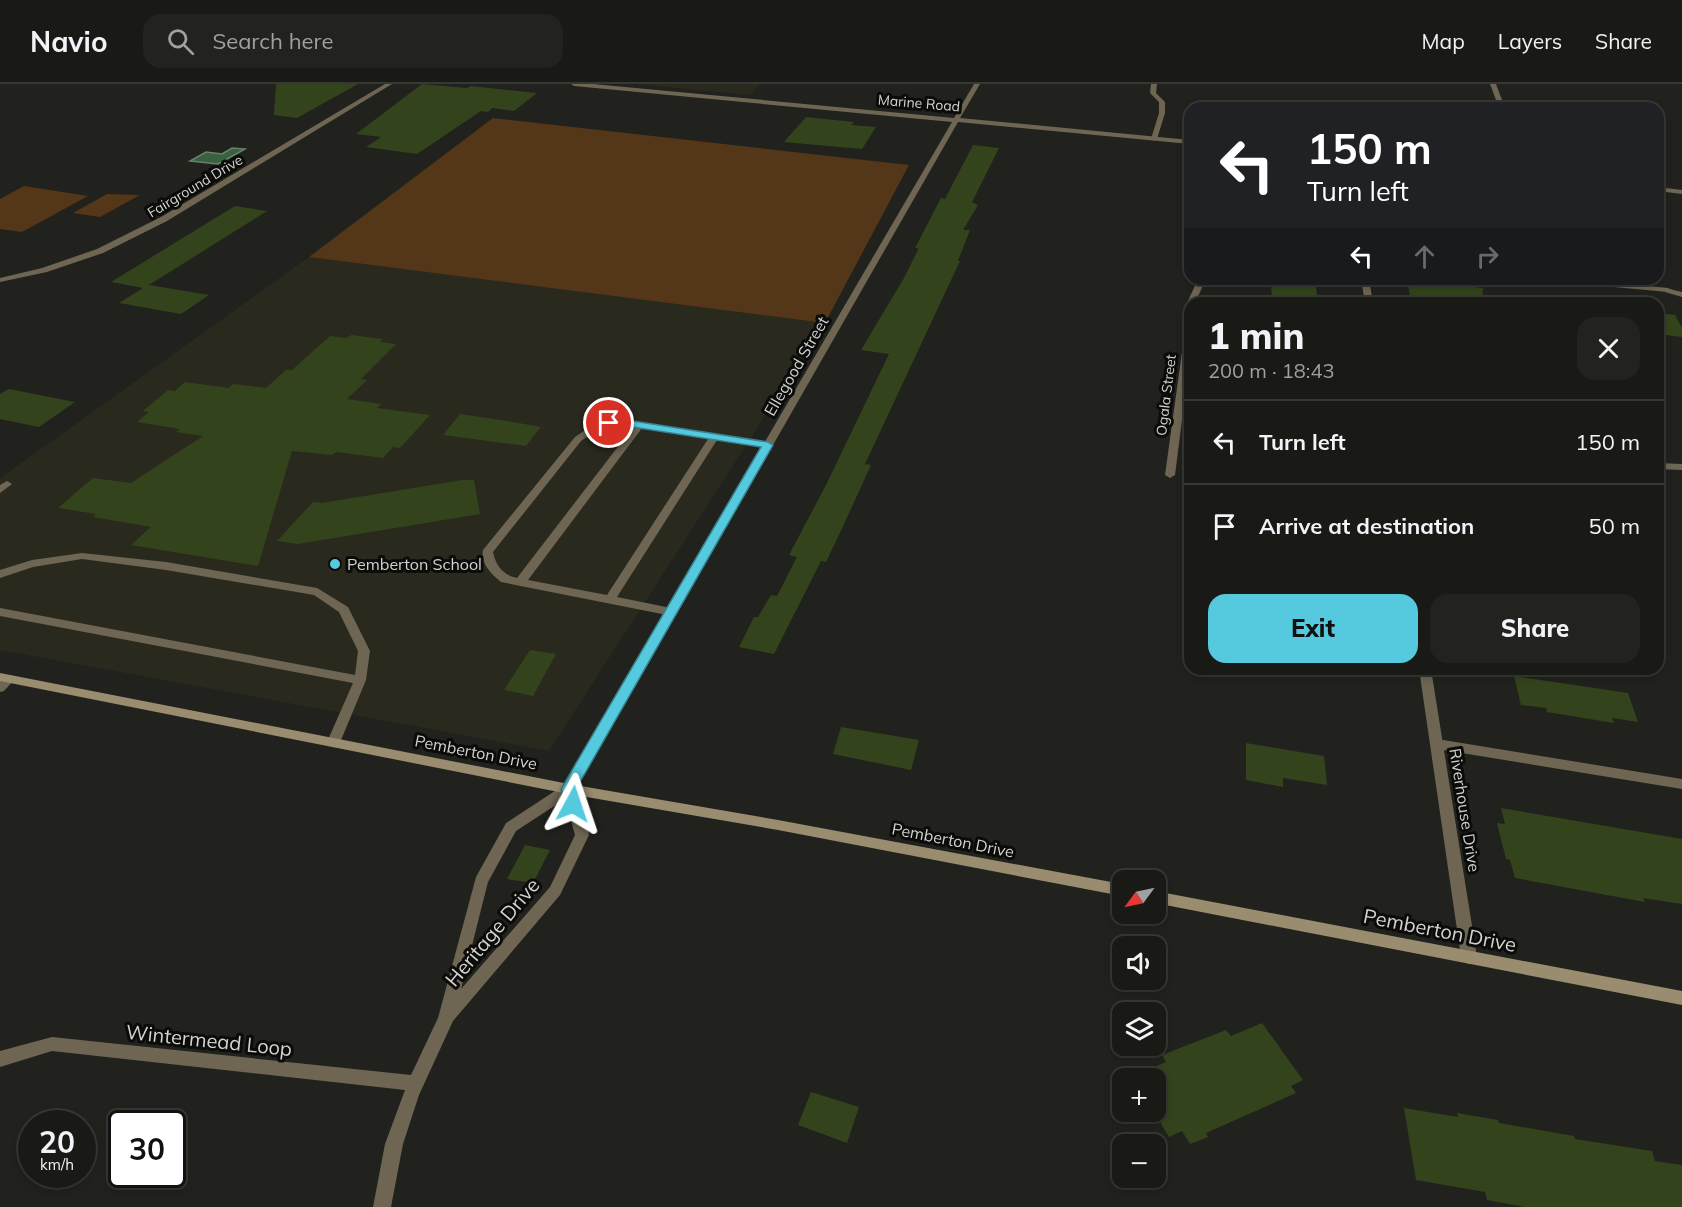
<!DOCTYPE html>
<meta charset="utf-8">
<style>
:root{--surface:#191916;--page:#22221f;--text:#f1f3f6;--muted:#9fa0a1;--line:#373835;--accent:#55cadf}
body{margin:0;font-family:Mulish,sans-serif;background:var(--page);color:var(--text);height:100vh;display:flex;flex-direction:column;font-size:22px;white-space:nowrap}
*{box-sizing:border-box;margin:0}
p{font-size:20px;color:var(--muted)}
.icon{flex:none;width:33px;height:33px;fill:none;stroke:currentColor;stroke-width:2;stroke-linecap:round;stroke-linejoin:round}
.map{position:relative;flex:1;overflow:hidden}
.drawer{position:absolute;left:1184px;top:213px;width:480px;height:378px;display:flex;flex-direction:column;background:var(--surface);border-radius:18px;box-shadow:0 3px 9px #0003,0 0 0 2px var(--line)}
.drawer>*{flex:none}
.top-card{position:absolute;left:1184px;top:18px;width:480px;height:183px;border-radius:18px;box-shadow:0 3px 9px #0003,0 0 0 2px var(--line);background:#202124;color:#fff;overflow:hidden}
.needle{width:39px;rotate:237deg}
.tools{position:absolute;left:1112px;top:786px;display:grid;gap:12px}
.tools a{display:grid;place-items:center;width:54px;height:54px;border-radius:12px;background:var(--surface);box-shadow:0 3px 9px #0003,0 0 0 2px var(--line);font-size:30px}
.speed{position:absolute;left:18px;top:1026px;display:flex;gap:12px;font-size:30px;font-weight:700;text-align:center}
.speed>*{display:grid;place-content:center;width:78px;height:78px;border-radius:50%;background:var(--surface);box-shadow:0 3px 9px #0003,0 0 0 2px var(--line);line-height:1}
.speed small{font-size:15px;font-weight:400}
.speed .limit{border:3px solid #111;border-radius:9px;background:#fff;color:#111}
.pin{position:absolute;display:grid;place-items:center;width:51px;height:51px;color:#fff;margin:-26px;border:3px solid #fff;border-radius:50%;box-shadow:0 2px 6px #0007}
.me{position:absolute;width:66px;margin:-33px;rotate:5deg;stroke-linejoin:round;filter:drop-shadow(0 0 4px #0008)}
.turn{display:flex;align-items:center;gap:21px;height:126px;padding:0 24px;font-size:27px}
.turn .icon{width:78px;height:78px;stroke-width:2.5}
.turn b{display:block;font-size:42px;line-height:51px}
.lanes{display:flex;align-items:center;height:57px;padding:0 24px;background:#0003;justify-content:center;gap:30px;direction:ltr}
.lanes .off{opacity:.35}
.round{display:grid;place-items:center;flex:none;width:63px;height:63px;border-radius:18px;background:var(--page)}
.head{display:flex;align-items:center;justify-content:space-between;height:102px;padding:0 24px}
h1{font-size:36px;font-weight:800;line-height:45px}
.primary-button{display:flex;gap:12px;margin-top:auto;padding:12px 24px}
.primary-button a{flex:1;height:69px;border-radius:18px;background:var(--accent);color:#111;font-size:24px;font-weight:800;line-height:69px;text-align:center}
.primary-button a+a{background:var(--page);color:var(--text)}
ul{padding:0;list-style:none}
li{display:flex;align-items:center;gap:18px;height:84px;padding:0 24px;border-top:2px solid var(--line)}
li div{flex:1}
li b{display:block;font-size:22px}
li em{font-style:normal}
header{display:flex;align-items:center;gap:36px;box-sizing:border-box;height:84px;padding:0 30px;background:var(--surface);border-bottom:2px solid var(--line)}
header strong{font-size:28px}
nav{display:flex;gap:33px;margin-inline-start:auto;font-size:21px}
.search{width:420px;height:54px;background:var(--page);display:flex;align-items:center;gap:15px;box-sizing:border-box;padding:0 21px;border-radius:18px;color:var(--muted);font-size:22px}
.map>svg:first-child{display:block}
</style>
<header>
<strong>Navio</strong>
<div class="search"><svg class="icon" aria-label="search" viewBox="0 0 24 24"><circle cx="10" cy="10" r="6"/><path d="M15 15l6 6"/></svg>Search here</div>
<nav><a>Map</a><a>Layers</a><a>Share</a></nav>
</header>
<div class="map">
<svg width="1682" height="1123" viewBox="0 0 1682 1123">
<rect width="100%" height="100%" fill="#21211d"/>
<!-- built -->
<g fill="#29291e">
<path d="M634,0h127l-11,11z"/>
<path d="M309,173l516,66 -276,428 -549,-101v-172z"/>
</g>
<!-- green -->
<g fill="#543718">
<path d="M493,34l416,47 -84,158 -516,-66z"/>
<path d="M24,102l64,10 -66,36 -22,-3v-30z"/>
<path d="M107,110l33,1 -40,22 -27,-4z"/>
</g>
<!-- water -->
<path fill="#3a6041" stroke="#68836c" stroke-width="1.5" d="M232,64l13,1 -27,15 -28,-3 16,-9 16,2z"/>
<!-- building -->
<g fill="#33441c">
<path d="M276,0h82l-61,34 -23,-3z"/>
<path d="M422,0l45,4 3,-2 67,7 -23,18 -22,-3 -4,4 -7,-1 -64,43 -51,-7 15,-10 -25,-3z"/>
<path d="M806,33l48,5 -3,3 25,2 -14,22 -78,-7z"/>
<path d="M973,61l26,3 -27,54 6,3 -15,25h7l-12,31h2l-95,203 6,1 -32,70 -13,27 -5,-1 -47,93 -35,-7 15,-30h4l13,-22 6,1 20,-39 -8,-2 37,-70 63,-131 -28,-4 43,-72 13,-26 1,-4h-3l26,-50 4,1z"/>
<path d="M235,122l32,5 -118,74 60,10 -28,19 -62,-11 24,-15 -32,-6z"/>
<path d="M1271,195h44l3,24h-46z"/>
<path d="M1407,196l76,8 -1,15 -71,-2z"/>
<path d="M1658,229l17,2 7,13v9l-24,-3z"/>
<path d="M351,251l32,4 -3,3 16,2 -35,35 6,1 -20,19 34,5 -4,4 53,7 -30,33 -7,-1 -10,11 -47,-6 -4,3 -40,-4 -34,115 -127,-21 20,-18 -58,-10 3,-3 -38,-6 35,-30 38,5 72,-47 -27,-4 4,-3 -43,-7 12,-10 -6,-1 25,-21 7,1 10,-9 44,6 4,-4 33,4 20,-18h6l38,-34 17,2z"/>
<path d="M9,305l66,13 -36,25 -39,-8v-25z"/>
<path d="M460,330l53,8 28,5 -15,19 -83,-11z"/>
<path d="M462,396h12l6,34 -182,30 -21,-3 36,-39 9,1z"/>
<path d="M530,566l26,4 -23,42 -29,-6z"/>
<path d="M1514,592l114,17 10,29 -26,-4 2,5 -67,-11 -1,-4 -25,-3z"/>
<path d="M841,643l78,13 -8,30 -78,-16z"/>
<path d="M1246,659l78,13 3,29 -44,-7v9l-37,-7z"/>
<path d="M1501,724l181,31v65l-39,-6 2,4 -130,-24 -5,-18 -4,-1 -9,-36 8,1z"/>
<path d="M525,761l25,5 -17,33 -26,-4z"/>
<path d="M1262,939l41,57 -12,6 5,7 -90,40 2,4 -18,7 -8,-13 -13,6 -15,-25 1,-34h-21l-2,-2 34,-14 -4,-7 64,-25 5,6z"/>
<path d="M811,1008l48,15 -12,36 -49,-18z"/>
<path d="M1404,1024l54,9 -1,-4 41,7 1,3 75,13 1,3 77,12 3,10 27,4v42h-157l-38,-7 -2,-8 -69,-12z"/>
</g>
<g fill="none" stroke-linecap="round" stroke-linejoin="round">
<!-- lane -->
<g fill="#6e6653" fill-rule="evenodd">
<path d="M1151,0h6l-1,9 9,9v11l-8,26 -3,2 -3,-2 8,-26v-11l-9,-9z"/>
<path d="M1665,204l17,4v5l-17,-5z"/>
<path d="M620,335l148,23 5,3 -5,3 -51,-8 -100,157 59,12 2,3 -2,3 -4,1 -171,-34c-10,-8 -21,-19 -18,-32l92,-113 19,-13zM620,341l13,2 -116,151c-14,-3 -21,-12 -24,-26l88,-111 19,-13zM642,344l66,11 -101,156 -79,-15z"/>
<path d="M1658,379l24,1v6l-24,-1z"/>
<path d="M7,397l5,3 -12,9v-8z"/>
<path d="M82,469l84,9 151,26 31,19 22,44 -4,29 -27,65h-10l-2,-3 26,-59 -353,-67v-8l355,67 3,-24 -19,-39 -25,-17 -148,-25 -84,-11 -49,8 -33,11v-8l32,-10z"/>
<path d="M1437,655l245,40v10l-245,-40 -5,-2 -2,-3 2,-3z"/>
</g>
<!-- street -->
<g fill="#6e6653" fill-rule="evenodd">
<path d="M385,0h7l-225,137 -64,32 -56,19 -47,10v-4l42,-10 55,-19 64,-32z"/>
<path d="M571,0h22l361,34 20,-34h6l-20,34 230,22v4l-232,-22 -382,667 13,46 -29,60 -107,126 -34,74 -16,49 -12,63h-18l12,-63 20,-54 -353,-39 -52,16v-16l52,-14 359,38 27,-57 38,-141 30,-54 58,-38 388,-663 -378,-36zM565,715l10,36 -25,52 -89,102 27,-107 28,-51z"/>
<path d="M1490,0h6l9,24h-6z"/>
<path d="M1658,103l24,3v4l-24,-3z"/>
<path d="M1198,195h8l-11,24 -7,2 -1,-2z"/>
<path d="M1361,195h8l4,24h-8z"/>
<path d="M1544,195h31l93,9 4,2 -4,2 -120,-11z"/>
<path d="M1187,232h3v41l-15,118 -5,3 -5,-3z"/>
<path d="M1419,585h12l46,288 -3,5 -5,2 -5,-2 -3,-5z"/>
<path d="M9,591l6,4 -11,12 -4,1v-11z"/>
</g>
<!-- secondary -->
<g fill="#9a8d6f" fill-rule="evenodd">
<path d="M0,589l569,111 209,36 344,64v12l-344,-66 -209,-36 -569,-113z"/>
<path d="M1155,807l527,100v14l-527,-102z"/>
</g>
</g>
<!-- route -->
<path fill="#55cadf" stroke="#378391" stroke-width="1.5" d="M620,335l148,23 5,3 -197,344 5,15 -2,5h-11l-7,-20 200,-342 -141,-22 -11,1 -6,-3 6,-3z"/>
<!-- markers -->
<circle fill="#55cadf" stroke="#0b0b09" stroke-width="2" cx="335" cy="480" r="6"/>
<g text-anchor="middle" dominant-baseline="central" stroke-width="6" stroke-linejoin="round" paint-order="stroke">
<!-- far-street labels -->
<g font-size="14" fill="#d3d4d0" stroke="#0b0b09">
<text transform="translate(919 19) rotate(5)">Marine Road</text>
<text transform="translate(195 102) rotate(-31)">Fairground Drive</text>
<text transform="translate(1166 311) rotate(-83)">Ogala Street</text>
</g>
<!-- street labels -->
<g font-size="16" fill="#d3d4d0" stroke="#0b0b09">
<text transform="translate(796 282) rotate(-60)">Ellegood Street</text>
<text transform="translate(476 668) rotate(11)">Pemberton Drive</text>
<text transform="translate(1465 726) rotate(81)">Riverhouse Drive</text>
<text transform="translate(953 756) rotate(11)">Pemberton Drive</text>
</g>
<!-- poi labels -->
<g font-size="16" fill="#d3d4d0" stroke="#0b0b09" text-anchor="start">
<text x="347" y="480">Pemberton School</text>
</g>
<!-- near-street labels -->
<g font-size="20" fill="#d3d4d0" stroke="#0b0b09">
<text transform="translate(1440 846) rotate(11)">Pemberton Drive</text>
<text transform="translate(492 848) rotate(-50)">Heritage Drive</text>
<text transform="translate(209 956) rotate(6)">Wintermead Loop</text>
</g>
</g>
</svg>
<div class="tools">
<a><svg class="needle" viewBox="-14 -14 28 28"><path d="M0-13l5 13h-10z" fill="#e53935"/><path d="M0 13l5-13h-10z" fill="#9fa0a1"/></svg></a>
<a><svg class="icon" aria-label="sound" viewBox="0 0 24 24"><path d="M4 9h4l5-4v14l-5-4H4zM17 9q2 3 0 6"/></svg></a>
<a><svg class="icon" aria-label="layers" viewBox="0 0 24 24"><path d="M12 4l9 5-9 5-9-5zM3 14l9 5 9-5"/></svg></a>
<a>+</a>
<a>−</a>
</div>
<div class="speed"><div>20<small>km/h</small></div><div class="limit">30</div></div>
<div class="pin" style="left:609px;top:339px;background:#d93025"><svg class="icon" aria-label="arrive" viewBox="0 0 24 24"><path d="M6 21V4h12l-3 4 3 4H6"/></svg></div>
<svg class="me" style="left:573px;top:720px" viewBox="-20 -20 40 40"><path d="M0-17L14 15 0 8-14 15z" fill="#55cadf" stroke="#fff" stroke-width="4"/></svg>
<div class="top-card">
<div class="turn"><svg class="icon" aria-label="left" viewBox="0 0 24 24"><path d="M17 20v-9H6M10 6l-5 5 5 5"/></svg><div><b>150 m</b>Turn left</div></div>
<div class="lanes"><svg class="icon" aria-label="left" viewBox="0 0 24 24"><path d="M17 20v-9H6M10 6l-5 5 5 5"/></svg><svg class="icon off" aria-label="ahead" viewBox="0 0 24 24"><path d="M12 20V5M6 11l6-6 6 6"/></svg><svg class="icon off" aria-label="right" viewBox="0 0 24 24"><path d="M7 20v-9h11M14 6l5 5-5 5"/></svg></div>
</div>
<section class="drawer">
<div class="head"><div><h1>1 min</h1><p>200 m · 18:43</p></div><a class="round"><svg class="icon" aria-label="close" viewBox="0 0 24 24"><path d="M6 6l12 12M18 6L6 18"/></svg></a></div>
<ul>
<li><svg class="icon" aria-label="left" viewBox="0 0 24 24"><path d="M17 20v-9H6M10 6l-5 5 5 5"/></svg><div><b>Turn left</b></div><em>150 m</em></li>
<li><svg class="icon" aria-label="arrive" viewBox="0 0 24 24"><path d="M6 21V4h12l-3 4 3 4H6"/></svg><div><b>Arrive at destination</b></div><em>50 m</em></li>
</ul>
<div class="primary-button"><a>Exit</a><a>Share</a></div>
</section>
</div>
